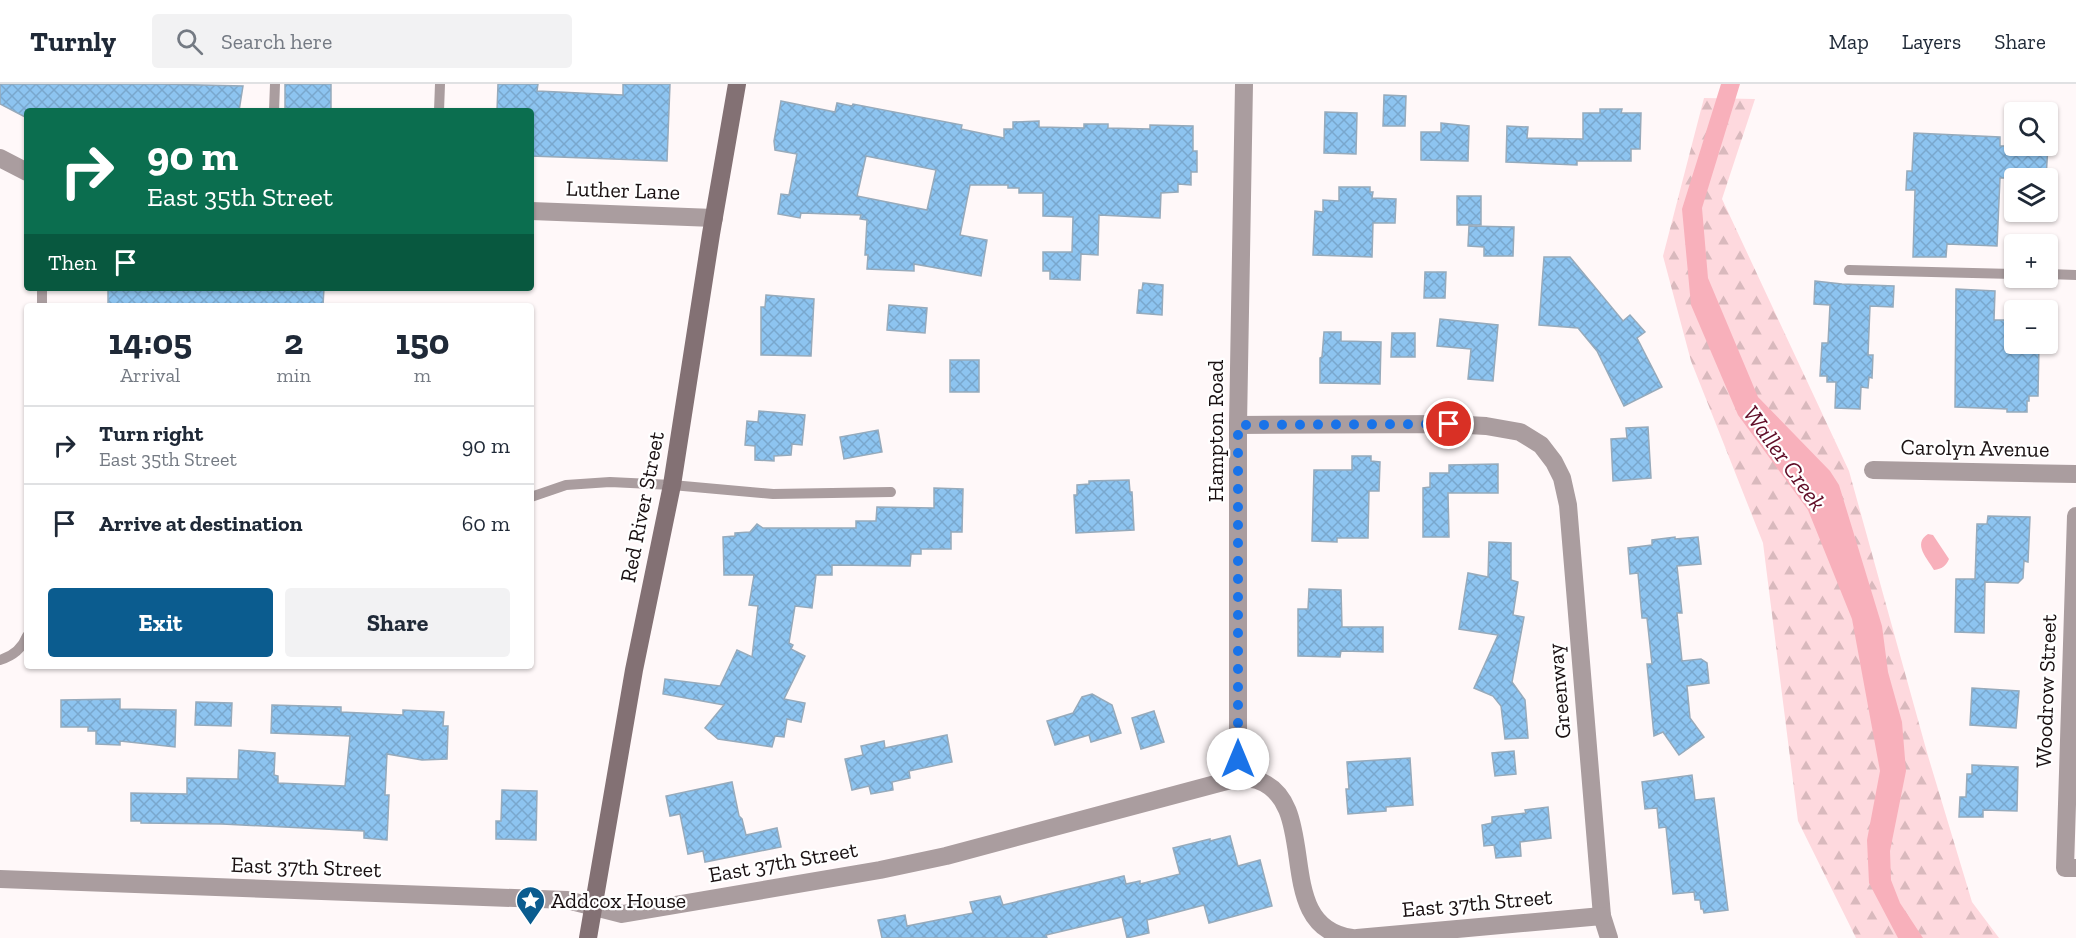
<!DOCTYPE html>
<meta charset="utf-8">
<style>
:root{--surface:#fff;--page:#f2f2f3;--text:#1f2937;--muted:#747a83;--line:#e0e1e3;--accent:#0b5c8f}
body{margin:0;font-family:"Zilla Slab",serif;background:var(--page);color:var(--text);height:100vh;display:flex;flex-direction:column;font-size:22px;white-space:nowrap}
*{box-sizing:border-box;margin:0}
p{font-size:20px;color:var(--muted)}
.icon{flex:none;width:33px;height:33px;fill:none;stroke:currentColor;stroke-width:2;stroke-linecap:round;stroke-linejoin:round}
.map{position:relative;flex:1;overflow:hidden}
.details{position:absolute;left:24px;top:219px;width:510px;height:366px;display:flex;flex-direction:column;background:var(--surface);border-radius:6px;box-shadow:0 2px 4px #0004}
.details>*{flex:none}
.banner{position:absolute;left:24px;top:24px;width:510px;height:183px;border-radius:6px;box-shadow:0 2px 4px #0004;background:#0b6e4f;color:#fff;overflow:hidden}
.fabs{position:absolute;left:2004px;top:18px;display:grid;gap:12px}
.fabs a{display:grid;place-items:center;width:54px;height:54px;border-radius:6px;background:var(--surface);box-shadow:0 2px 4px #0004;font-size:30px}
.pin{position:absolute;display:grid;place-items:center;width:51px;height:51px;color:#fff;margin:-26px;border:3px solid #fff;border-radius:50%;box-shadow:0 2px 6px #0007}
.me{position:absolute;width:66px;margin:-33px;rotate:0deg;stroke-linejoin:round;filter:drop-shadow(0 0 4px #0008)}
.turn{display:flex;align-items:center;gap:21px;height:126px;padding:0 24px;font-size:27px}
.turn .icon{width:78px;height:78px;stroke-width:2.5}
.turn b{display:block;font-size:42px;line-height:51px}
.then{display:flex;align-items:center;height:57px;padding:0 24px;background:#0003;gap:12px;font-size:22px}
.eta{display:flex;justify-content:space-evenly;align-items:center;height:102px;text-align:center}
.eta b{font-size:36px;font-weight:700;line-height:42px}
.primary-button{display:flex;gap:12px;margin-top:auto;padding:12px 24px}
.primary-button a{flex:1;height:69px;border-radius:6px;background:var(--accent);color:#fff;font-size:24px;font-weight:700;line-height:69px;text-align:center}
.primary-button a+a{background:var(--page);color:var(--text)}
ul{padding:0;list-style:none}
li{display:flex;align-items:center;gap:18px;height:78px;padding:0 24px;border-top:2px solid var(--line)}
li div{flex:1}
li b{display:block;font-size:22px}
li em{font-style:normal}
header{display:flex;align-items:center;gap:36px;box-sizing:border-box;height:84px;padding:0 30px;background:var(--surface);border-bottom:2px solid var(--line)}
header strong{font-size:28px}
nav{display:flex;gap:33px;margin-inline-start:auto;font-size:21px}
.search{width:420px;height:54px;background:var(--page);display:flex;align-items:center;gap:15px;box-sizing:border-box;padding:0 21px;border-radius:6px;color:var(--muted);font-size:22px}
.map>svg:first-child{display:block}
</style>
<header>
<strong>Turnly</strong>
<div class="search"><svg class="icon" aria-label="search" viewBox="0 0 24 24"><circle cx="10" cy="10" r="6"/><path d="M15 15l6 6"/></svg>Search here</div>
<nav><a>Map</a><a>Layers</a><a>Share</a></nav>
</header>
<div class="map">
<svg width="2076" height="854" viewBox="0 0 2076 854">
<defs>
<pattern id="forest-firs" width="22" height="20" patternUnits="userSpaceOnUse" patternTransform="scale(1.5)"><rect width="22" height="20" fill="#fed9de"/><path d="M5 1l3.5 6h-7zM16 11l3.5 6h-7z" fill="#d9b9bd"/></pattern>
<pattern id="building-cross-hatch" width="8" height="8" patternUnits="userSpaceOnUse" patternTransform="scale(1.5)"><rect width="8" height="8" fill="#8dc4f0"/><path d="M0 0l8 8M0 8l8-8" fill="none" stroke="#79a7cd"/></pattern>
</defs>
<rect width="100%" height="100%" fill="#fff8f9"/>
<!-- forest -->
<path fill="url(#forest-firs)" d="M1704,14l51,1 -33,100 127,272 79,285 44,146 27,36h-143l-58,-117 -35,-278 -72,-182 -28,-105z"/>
<!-- water -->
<g fill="#f8b0bb">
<path d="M1721,0h19l-38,124 6,70 50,119 72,74 9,14 43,141 6,46 14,50 4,49 -16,80 1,29 9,23 23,35h-25l-29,-55 -2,-43 13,-69 -28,-152 -44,-109 -70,-95 -47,-110 -9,-96z"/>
<path d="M1928,450l5,1 16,24c-3,7 -7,10 -15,11 -6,-11 -22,-26 -6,-36z"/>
</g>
<!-- building -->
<g fill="url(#building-cross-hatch)" stroke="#96aabb" stroke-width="1.5" fill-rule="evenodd">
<path d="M0,0h160l83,2 -4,25h-212v7l-27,-14z"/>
<rect x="285" y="0" width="46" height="27"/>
<path d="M498,0h40l-1,7 86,4v-11h47l-3,77 -136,-5v-45h-34z"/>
<path d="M1384,11l22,1 -1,30h-22z"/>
<path d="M781,17l54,11 2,-9 15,3 1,-2 109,21 -1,4 43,9v-9h9v-7l26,-1v6l45,1v-4h24v4l42,1v-4l43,1v25h4v21h-6v13l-13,-1v8l-17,1 -1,25 -61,-3 -1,40 -17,-1 -1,26 -30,-1v-8h-7v-19h29l1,-35 -30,-1v-23h-24v-5h-11v-3h-38l-10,50 27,5 -6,36 -67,-12v7l-47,-2 1,-14h-3l2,-35 -7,-1 1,-4 -60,-2 -1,5 -22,-4 3,-20 8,1 8,-41 -22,-4 -1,-9zM866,72l70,14 -9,40 -70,-14z"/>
<path d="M1600,25h22l-1,4h20l-1,36h-9v12h-54v4l-71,-3 1,-36 21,1 -1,11 56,1v-26h17z"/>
<path d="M1325,28l32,1 -1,41 -32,-1z"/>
<path d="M1441,39l28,3 -1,35 -47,-1v-28h20z"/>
<path d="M1914,49l86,4v9h48l-2,32h-46l-3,68 -50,-2 -1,13h-33l2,-67h-9l1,-19h5z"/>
<path d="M1339,103h31v5h3l-1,6 24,1 -1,24h-22l-1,34 -59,-2 2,-44 8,1v-12l16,1z"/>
<rect x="1457" y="112" width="24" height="29"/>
<path d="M1469,142l45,1 -1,29h-29v-9l-16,-1z"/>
<path d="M1544,173h26l53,64 7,-6 15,17 -8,6 25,49 -38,19 -27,-55 -19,-23 -39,-3z"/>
<path d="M1425,188h21l-1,26h-21z"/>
<path d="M1815,197l27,3 52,2 -1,21 -23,-1 -2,49h5l-1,23 -3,-1 -1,11 -7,-1 -1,22 -25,-1 1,-26h-9v-6h-7l2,-33h6l2,-38 -16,-1z"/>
<path d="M1143,199l20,2 -1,30 -25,-2 2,-23h3z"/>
<path d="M108,204h216l-1,18h-215z"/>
<path d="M1956,205l39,2 -1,29h20v24h25l-1,52h-9v5h-2v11h-20v-3l-52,-2z"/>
<path d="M766,211l48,4 -3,57 -50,-1v-48h4z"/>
<path d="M889,221l38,3 -2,25 -38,-3z"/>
<path d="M1440,235l58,6 -5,56 -25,-2 3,-30 -34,-3z"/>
<path d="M1324,248h17v9l40,1 -1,42 -60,-1v-25l2,-1z"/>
<path d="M1392,249h23v24h-24z"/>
<rect x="950" y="276" width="29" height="32"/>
<path d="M759,327l46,4 -3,30 -10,-1 -1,11 -17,1v5l-19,-1v-14l-10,-1 2,-24 11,1z"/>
<path d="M1648,343l3,51 -38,3 -2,-42 16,-1 -1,-10z"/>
<path d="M878,346l4,22 -38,7 -4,-22z"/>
<path d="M1352,372h19v5l9,1 -1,29h-10l-1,47h-31v4l-25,-1 2,-71h38z"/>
<path d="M1498,380v29h-50l1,44h-26v-49l7,-1v-14h19v-8z"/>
<path d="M1129,396l1,12h2l2,38 -58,3 -2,-38h3v-10l12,-1v-3z"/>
<path d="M934,404l29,1 -1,43h-11v17h-30v5h-10l-1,12 -78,-1v10h-16l-4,33 -17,-2 -6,37 4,2 -2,4 14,7 -21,43 21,4 -4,19 -14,-3 -3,18 -9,-1 -3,11 -54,-8 -13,-11 19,-23 -61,-11 2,-15 55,7 17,-36 15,7 6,-51 -9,-1 5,-30h-30l-1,-38 12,-1v-3l15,-1 7,-8 6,4h93v-7h20l1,-14 57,1z"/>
<path d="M1988,432l42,1 -2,45 -4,-1 -1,17 -5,5 -33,-1 -1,51 -29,-1 1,-53h19l2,-55h10z"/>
<path d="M1675,453v2l23,-2 3,27 -24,2 5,47h-5l5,48 19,-2 6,4 2,20 -22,3 3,32 14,19 -25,18 -16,-23 -9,4 -7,-72h5l-5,-46h-5l-4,-45 -8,1 -2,-26 24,-3v-5z"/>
<path d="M1489,458l22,1v37l7,2 -5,33 11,2 -12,65 13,18 3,38 -23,1 -4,-33 -8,-10 -19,-8 24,-53 -39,-6 9,-56 20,4z"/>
<path d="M1309,505l32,1 1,37h41v25l-42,-1 -1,6 -42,-1v-47h10z"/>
<path d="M1972,604l47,3 -3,37 -46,-3z"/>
<path d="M1092,610l20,11 9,28 -30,9 -2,-7 -34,10 -8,-24 26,-8 9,-16z"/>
<path d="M120,615v10l56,1 -1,37 -55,-6v4l-24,-1v-13h-8v-4h-27v-27z"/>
<path d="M196,618l36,1 -1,23 -36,-1z"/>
<path d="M272,621l69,2v5l62,3v-5l41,2 -1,14h5l-1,33 -25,1 -35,-6 -2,41h4l-2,45 -23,-2v-7l-142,-7 -81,-1v-2h-10v-28l56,1v-16l51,1 1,-29 36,3 -1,22 4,1v7l67,3 5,-50 -79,-3z"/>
<path d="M1154,627l10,31 -23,7 -9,-31z"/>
<path d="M947,651l5,27 -43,9 1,7 -18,4 1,8 -22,4 -2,-8 -17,4 -7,-31 18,-4 -2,-9 23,-5 1,7z"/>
<path d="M1514,667l2,23 -21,2 -3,-23z"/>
<path d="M1410,674l3,47 -27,2v4l-38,3 -2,-25h3l-2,-27z"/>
<path d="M1972,681l46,2 -1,44 -34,-1v7h-24l1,-20h6l1,-23h5z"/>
<path d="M1692,691l3,25 19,-2 14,112 -24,3 -1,-4h-2l-1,-9h-5l-1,-8 -21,2 -7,-67 -7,1 -2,-20 -12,1 -3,-27z"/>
<path d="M732,698l7,34 3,3 4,16 31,-7 4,19 -76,15 -2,-11 -15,3 -8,-40 -10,2 -4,-20z"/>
<path d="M502,706l35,1 -1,49 -40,-1v-18h5z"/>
<path d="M1548,723l3,31 -31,4 1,14 -25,2 -2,-13 -10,1 -2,-21 10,-2v-6l34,-4 -1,-3z"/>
<path d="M1230,752l8,30 22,-6 12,46 -63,17 -5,-18 -57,15 2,13 -22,5 -5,-21 -76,18 1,3h-165l-4,-18 27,-5 2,11 66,-13 -3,-11 30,-6 3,9 121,-29 2,8 14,-3v3l40,-10 -7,-26 37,-9v2z"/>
</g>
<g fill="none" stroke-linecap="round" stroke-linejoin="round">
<!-- lane -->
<g stroke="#aa9d9f" stroke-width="10">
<path d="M274,27l1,-27"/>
<path d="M439,27l1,-27"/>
<path d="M1849,186l165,4"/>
<path d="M2048,190l28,1"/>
<path d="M42,222v-18"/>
<path d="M531,413l35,-12 44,-3 62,3 101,9 118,-2"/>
<path d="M0,576c13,-4 22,-11 27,-24"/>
</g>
<!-- street -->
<g stroke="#aa9d9f" stroke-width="18">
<path d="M0,74l27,14"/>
<path d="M531,127l183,7"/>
<path d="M1238,341l211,-1 37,2 34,6 21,13 13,17 8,16 6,27 34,411 7,22"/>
<path d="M1873,386l203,4"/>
<path d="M2076,432l-11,352h11"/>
<path d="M1238,694v-353l6,-341"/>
<path d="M0,795l567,21 55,14 258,-44 66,-14 292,-78c6,1 13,0 19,2 67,23 12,147 95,158"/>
<path d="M1357,854l245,-22"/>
</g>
<!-- secondary -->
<path stroke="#837174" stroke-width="18" d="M588,854l46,-268 38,-185 39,-251 26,-150"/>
</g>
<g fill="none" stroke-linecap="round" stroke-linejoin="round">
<!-- route -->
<path stroke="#1a73e8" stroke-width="10" stroke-dasharray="0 18" d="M1238,675v-334l211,-1"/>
</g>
<!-- icons -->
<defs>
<symbol id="sight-pin" viewBox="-11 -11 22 30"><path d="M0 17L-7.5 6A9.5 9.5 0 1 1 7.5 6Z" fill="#0b5c8f" stroke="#fff"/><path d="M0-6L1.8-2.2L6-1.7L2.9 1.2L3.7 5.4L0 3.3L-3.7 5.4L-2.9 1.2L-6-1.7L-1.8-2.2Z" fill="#fff"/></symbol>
</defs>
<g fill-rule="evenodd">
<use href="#sight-pin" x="514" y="800" width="33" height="45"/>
</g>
<g text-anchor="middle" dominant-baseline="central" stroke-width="4.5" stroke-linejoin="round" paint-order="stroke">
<!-- street labels -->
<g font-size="22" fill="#1a1112" stroke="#fff">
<text transform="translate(623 106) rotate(2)">Luther Lane</text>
<text transform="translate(1215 347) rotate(-90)">Hampton Road</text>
<text transform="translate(1975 364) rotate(1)">Carolyn Avenue</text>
<text transform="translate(642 423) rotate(-79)">Red River Street</text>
<text transform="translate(1559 607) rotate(-95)">Greenway</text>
<text transform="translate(2046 607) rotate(-88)">Woodrow Street</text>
<text transform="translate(783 778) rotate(-10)">East 37th Street</text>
<text transform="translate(306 783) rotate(2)">East 37th Street</text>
<text transform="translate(1477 819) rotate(-5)">East 37th Street</text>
</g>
<!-- poi labels -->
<g font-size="22" fill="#1a1112" stroke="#fff" text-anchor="start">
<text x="551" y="816">Addcox House</text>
</g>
<!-- water labels -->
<g font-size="24" font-style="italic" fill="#600d27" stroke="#fff">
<text transform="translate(1785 374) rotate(54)">Waller Creek</text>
</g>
</g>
</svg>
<div class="fabs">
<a><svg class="icon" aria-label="search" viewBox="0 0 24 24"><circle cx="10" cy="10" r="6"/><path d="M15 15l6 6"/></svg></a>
<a><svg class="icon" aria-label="layers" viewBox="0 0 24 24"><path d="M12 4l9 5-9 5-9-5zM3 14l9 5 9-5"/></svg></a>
<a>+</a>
<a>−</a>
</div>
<div class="pin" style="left:1449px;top:340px;background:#d93025"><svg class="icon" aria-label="arrive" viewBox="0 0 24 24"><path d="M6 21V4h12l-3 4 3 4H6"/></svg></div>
<svg class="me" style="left:1238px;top:675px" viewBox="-20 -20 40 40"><circle r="19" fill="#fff"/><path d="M0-13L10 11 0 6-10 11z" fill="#1a73e8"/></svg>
<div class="banner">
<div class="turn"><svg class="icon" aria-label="right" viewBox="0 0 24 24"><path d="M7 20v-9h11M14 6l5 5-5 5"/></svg><div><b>90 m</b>East 35th Street</div></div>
<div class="then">Then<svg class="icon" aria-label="arrive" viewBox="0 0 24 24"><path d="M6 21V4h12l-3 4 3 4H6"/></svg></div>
</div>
<section class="details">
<div class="eta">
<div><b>14:05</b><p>Arrival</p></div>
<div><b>2</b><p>min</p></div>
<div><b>150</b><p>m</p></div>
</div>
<ul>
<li><svg class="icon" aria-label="right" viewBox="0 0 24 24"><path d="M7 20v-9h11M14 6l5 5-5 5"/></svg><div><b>Turn right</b><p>East 35th Street</p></div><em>90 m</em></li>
<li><svg class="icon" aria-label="arrive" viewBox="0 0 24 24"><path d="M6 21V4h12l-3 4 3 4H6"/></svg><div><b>Arrive at destination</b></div><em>60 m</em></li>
</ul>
<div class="primary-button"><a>Exit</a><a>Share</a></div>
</section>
</div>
